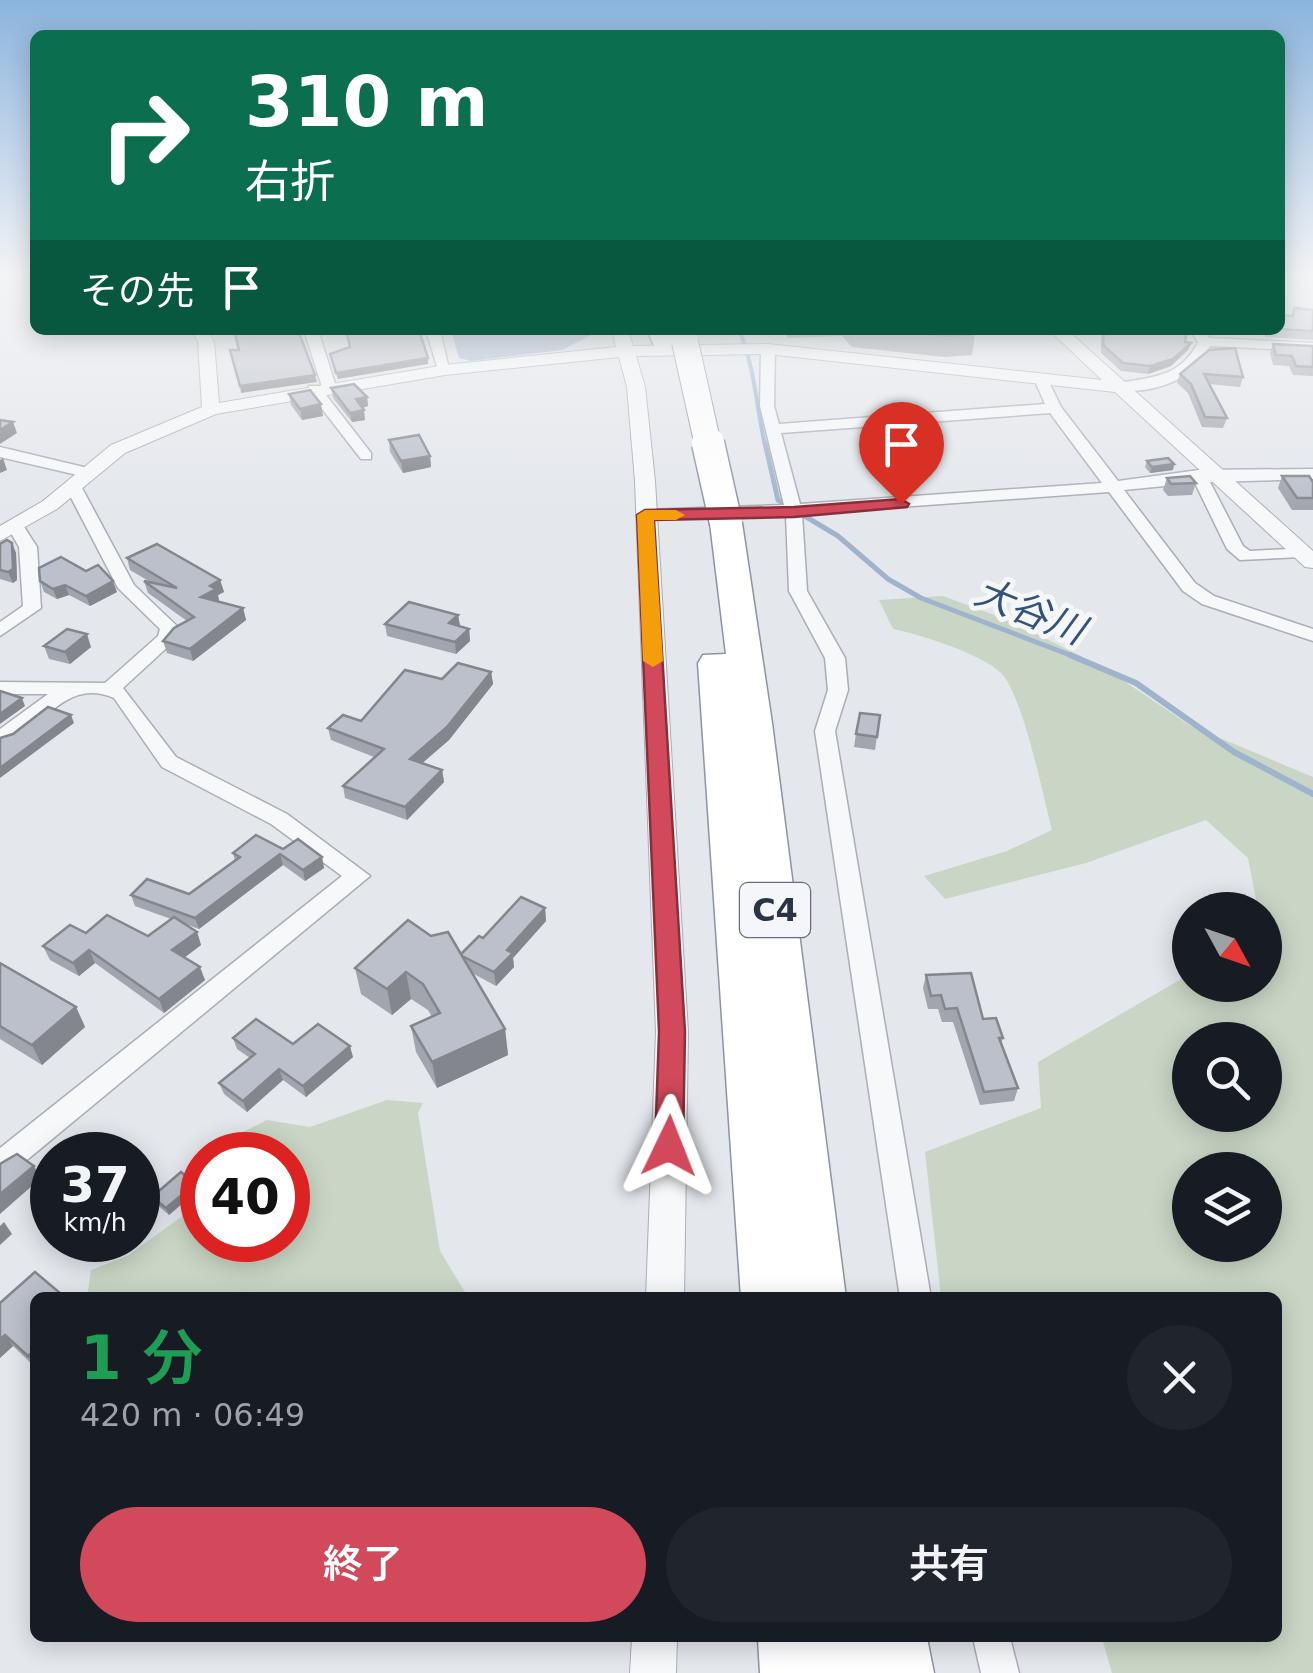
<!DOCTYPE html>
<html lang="ja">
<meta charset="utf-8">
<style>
:root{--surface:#171b24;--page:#20242c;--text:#f1f3f6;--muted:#9ea1a6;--accent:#d1495b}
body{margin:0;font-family:"DejaVu Sans","Noto Sans JP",sans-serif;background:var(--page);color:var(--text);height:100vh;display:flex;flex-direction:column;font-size:38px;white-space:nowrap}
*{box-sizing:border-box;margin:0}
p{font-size:32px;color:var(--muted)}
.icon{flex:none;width:55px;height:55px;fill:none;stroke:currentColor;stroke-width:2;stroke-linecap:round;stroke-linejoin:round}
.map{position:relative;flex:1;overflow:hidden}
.drawer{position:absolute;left:30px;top:1292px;width:1252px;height:350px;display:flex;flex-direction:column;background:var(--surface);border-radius:15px;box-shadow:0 5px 25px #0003}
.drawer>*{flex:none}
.banner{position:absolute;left:30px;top:30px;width:1255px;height:305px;border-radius:15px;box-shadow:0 5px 25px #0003;background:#0b6e4f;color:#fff;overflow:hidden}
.needle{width:65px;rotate:130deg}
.tools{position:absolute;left:1172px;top:892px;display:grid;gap:20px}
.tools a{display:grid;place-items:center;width:110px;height:110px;border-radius:50%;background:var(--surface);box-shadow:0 5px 25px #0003;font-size:50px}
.speed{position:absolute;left:30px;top:1132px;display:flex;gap:20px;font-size:50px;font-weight:700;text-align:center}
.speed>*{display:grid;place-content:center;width:130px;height:130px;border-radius:50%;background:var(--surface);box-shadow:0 5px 25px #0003;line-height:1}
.speed small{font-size:25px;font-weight:400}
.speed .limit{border:15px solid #d22;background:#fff;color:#111}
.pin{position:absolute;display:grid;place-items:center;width:85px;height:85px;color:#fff;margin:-102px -42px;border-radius:50% 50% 50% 0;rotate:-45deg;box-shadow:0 0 10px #0007}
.pin .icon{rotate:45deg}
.me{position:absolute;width:110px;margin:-55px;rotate:2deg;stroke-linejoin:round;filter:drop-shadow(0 0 8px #0008)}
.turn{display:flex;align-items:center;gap:35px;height:210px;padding:0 50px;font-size:45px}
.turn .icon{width:130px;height:130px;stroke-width:2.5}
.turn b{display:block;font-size:70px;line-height:85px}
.then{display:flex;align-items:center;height:95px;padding:0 50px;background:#0003;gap:20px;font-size:38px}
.round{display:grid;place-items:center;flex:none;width:105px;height:105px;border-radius:52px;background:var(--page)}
.overview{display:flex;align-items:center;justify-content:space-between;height:170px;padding:0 50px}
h1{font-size:60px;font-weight:600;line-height:75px;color:#1e9e55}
.cta{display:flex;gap:20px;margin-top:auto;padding:20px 50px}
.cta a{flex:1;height:115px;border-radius:60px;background:var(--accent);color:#fff;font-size:40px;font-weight:600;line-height:115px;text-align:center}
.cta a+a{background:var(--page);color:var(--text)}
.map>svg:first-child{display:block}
</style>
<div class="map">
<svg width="1313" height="1673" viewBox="0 0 1313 1673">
<rect width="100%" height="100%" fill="#e4e7ec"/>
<!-- green -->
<g fill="#c9d6c5" fill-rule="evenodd">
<path d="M943,596l70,26 93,47 85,57 122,51v896h-201l-10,-35h176v-340l-337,-1 -16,-145 116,-44 -3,-46 152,-88v11h75v-75h-7l-10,-52 -42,-38 -120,43 -141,36 -21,-23 83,-25 45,-21c-9,-34 -29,-135 -51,-157 -21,-20 -80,-38 -108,-44l-14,-29zM1190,1040h75v75h-75zM1190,1170h75v75h-75z"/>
<path d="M387,1100l36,3 -5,10 22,138 28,46h-381l4,-27 36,-14 75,-54v38h86v-85h-86v16l-1,-18 66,-33 43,7z"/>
</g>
<!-- water -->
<path fill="#9fb4cc" d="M451,330h150l-39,20 -91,11 -12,-3z"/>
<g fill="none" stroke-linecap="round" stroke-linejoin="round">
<!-- stream-far2 -->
<path stroke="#9fb4cc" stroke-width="4" d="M739,330c16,37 17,76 26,115"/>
<!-- stream-far1 -->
<path stroke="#9fb4cc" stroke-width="5" d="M765,443l13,57 60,36 50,43 33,19 154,59"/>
<!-- stream -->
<path stroke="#9fb4cc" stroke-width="6" d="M1070,655l66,28 98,69 79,42"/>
<defs>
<g id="minor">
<path d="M304,330h14l18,57 -2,3 -12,-3z"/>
<path d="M426,330h14l10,43 -12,-3z"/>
<path d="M1190,330h14l5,8 104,5v8l-103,-5c-17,36 -60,49 -97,44v-6c36,-7 67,-5 85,-42z"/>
<path d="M768,345l7,4 -1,57 5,18 266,-20 -11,-25 7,-4 5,1 15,31 57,74 81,-11 114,-1v10l-103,3 33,64 7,5 58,-3 3,4 -9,5 -62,3 -13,-11 -32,-66 -71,7 71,93 19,13 99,33v12l-111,-37 -19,-13 -74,-99 -307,22 5,77 38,67 3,32 -13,41 96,567h-31l-85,-567 13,-41 -3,-32 -36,-67 -3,-76 -141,5 -8,-5 8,-5 139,-5 -24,-99 1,-57zM1050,413l52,70 -302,21 -19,-71z"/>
<path d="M309,386h10l52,67v6h-10l-52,-67z"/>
<path d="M0,447l92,22 2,3 -8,5 -86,-20z"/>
<path d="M74,483l8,5 52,97 45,43 -6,14 -50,46 53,69 111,57 83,62 -360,298 -10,3v-29l342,-272 -71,-52 -109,-57 -48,-69c-50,-22 -73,35 -114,48v-17l48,-35h-48v-12l105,1 53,-47 2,-7 -42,-41 -52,-100z"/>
<path d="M15,521l6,1 16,25 4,61 -41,28v-14l23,-16 -4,-59 -12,-21z"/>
<path d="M973,1638h37l9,35h-38z"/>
</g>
<g id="tertiary">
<path d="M191,330h16l7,11 5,62 226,-38 171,-18 -4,-17h16l5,16 135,-2 334,36 -53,-50h18l246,221v17l-8,-1 -190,-175 -347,-38 -132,2 9,31 10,94 33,551 -4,266h-38l10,-266 -21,-551 -8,-94 -8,-30 -174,18 -229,39 -91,39 -68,56 -57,32v-15l43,-25 68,-56 91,-38 -4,-66z"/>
<path d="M632,1638h45l-1,35h-46z"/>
</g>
<g id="motorway">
<path d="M647,330h26l4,13 -13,8 -9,-3z"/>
<path d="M726,513l11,3 5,7 30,200 74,575h-105l-43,-635 5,-8 23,-1 -16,-131 5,-7z"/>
<path d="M758,1638h169l7,35h-174z"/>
</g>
</defs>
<!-- minor casing -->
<use href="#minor" stroke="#a9aeb7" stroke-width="3"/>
<!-- tertiary casing -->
<use href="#tertiary" stroke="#a9aeb7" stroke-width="2"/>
<!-- motorway casing -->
<use href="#motorway" stroke="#8b94a3" stroke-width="3"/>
<!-- minor -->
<use href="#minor" fill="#f7f8fa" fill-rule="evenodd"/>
<!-- tertiary -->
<use href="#tertiary" fill="#f7f8fa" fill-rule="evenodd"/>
<!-- motorway -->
<use href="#motorway" fill="#fff" fill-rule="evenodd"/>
<defs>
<path id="motorway-bridge-far1" d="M685,342l23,103"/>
<path id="motorway-bridge" d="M708,443l18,80"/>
</defs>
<!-- motorway-bridge-far1 casing -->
<use href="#motorway-bridge-far1" stroke="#8b94a3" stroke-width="28" stroke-linecap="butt"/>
<!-- motorway-bridge casing -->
<use href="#motorway-bridge" stroke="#8b94a3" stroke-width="35" stroke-linecap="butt"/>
<!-- motorway-bridge-far1 -->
<use href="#motorway-bridge-far1" stroke="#fff" stroke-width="26"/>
<!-- motorway-bridge -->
<use href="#motorway-bridge" stroke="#fff" stroke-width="32"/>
</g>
<!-- wall -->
<g fill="#a1a5ae">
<path d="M1294,308l19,2v30l-48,-3 -1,-7h16v-15l11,1z"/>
<path d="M782,330h190l3,4 -3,21 -28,2 -92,-10 -10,-11 -54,2z"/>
<path d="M1101,330h86l-2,12 6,1 -3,7 -17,16 -23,8 -27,-3 -20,-18z"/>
<path d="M1273,344l40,2v30l-20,-1 -4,-9 -16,-1 -3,-12z"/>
<path d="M1209,350l34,27 -3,10 -31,-3 18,34 -4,10 -21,-1 -14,-34 -11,-10 3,-9z"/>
<path d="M331,388l36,9 1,9 -6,2 3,12 -13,2 -19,-24z"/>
<path d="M289,394l34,22 -21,4 -11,-15z"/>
<path d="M389,440l41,16 1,11 -28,6 -13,-21z"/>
<path d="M1147,461l27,3 -1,6 -23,3 -5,-6z"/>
<path d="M1282,476l31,6v28h-21l-14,-22z"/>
<path d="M1167,478l29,5 -4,12 -24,1 -5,-6z"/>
<path d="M12,543l4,10 1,27 -4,3 -13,-4v-35z"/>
<path d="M127,558l93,22 4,12 -6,3 1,6 24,7 3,12 -53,41 -26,-8 -4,-12 24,-20 -39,-28 -4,-12 8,2 -22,-13z"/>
<path d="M40,581l77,11 -27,14 -21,-11 -12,4 -13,-7z"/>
<path d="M458,615l2,11 9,3 1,12 -14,13 -69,-18 -2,-12z"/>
<path d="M44,646l47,1 -21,17 -21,-5z"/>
<path d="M491,672l2,12 -44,56 -27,23 20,7 2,12 -37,38 -62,-22 -2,-12 31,-29 -43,-17 -3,-12 33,-7 81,-42z"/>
<path d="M880,715l-5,35 -21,-3 2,-13z"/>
<path d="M283,849l39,8 2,11 -19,13 -22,-16 -84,64 -14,-5 12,8 4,13 -17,13 21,22 -41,33 -69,-50 -16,13 -29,-16 -7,-14 43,-13 62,3 23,-17 -36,-13 -4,-11 58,-1 46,-33 -2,-8z"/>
<path d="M545,908l1,13 -33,37 1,9 -18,19 -24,-13 33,56 3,26 -71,33 -21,-36 -5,-26 21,-9 -4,-7 -17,-11 -19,16 -31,-21 -6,-26 76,-32 30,18z"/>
<path d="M0,963l76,44 9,20 -43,38 -42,-26z"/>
<path d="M926,975l57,44 20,19 -2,5 17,45 -4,13 -34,4 -27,-83h-11l-4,-13h-10l-5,-21z"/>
<path d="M233,1038l60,6 60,13 -47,40 -23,-17 -36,32 -23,-18 -5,-11 31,-25 -13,-9z"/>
<path d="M198,1190l-29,25 -14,-12 -3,-6z"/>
<path d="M35,1298v69l-22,-21 -13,12v-55z"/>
</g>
<!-- shaded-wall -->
<g fill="#83868d">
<path d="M1191,343l-3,7 -17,16 -23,8 2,-8z"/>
<path d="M428,358v6l-90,15 -2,-6z"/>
<path d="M315,375l2,7 -76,11 -1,-7z"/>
<path d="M367,397l1,9 -10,3 -2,-10z"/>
<path d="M321,404l2,12 -21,4 -2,-11z"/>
<path d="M364,410l1,10 -13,2 -2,-9z"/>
<path d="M13,422l4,11 -17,11v-14z"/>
<path d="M430,456l1,11 -28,6 -2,-12z"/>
<path d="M3,458l4,12 -7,3v-13z"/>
<path d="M1174,464l-1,6 -23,3 2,-6z"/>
<path d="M12,543l4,10 1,27 -4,3 -5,-11z"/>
<path d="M220,580l4,12 -6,3 1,6 -18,-4 9,-11z"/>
<path d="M113,581l4,11 -27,14 -4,-10z"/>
<path d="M65,585l4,10 -12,4 -4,-10z"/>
<path d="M243,608l3,12 -53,41 -3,-12z"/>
<path d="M458,615l2,11 -11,-3z"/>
<path d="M469,629l1,12 -14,13 -1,-12z"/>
<path d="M87,634l4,13 -21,17 -5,-12z"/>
<path d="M491,672l2,12 -44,56 -37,32 -2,-13z"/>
<path d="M22,698l3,8 -25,18v-10z"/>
<path d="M71,715l3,8 -74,55v-10z"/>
<path d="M442,770l2,12 -37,38 -2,-13z"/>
<path d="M280,854l3,11 -84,64 -4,-11z"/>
<path d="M322,857l2,11 -19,13 -2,-11z"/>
<path d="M545,908l1,13 -33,37 1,9 -18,19 -2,-14 13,-22z"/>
<path d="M197,932l4,13 -24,18 -5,-13z"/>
<path d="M89,950l6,13 -16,13 -6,-13z"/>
<path d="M200,967l5,13 -41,33 -5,-14z"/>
<path d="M406,972l5,27 -19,16 -5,-26z"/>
<path d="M76,1007l9,20 -43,38 -10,-20z"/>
<path d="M505,1029l3,26 -71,33 -5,-26z"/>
<path d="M350,1046l3,11 -47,40 -3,-11z"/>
<path d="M279,1069l4,11 -36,32 -4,-11z"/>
<path d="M34,1166l7,12 -41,36v-20z"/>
<path d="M153,1175l6,13 -21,18v-18z"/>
<path d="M195,1184l3,6 -29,25 -3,-7z"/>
<path d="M4,1222l8,12 -12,11v-19z"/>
<path d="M5,1335l8,11 -13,12v-19z"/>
<path d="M35,1350v16l-7,-10z"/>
</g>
<!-- building -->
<g fill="#bbc0ca" stroke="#83868d" stroke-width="2.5">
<path d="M1294,308l19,2v21l-33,-2v-14l13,1z"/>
<path d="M234,330h64l17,45 -75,11 -10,-36h9z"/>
<path d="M346,330h73l9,28 -92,15 -6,-19 20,-7z"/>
<path d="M894,330h78l3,4 -28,2z"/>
<path d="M1104,330h83l-2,12 6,1 -18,16 -23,7 -27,-3 -20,-18z"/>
<path d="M1273,344l40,2v21l-17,-1 -4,-10 -16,-1z"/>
<path d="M1235,348l8,29 -39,-3 23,44 -22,-1 -14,-33 -11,-10 29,-24z"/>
<path d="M354,384l13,13 -11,2 8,11 -14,3 -19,-25z"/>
<path d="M310,390l11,14 -21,5 -11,-15z"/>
<path d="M0,420l13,2 -13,8z"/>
<path d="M419,435l11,21 -29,5 -12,-21z"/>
<path d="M1168,458l6,6 -22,3 -5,-6z"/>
<path d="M1190,476l6,7 -25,1 -4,-6z"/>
<path d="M1282,476h27l4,6v16h-16z"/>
<path d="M7,540l5,3 1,26 -5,3 -8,-2v-26z"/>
<path d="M157,544l63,36 -10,6 6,3 -15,8 42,11 -53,41 -27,-8 11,-13 20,-11 -50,-36 33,7 -50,-30z"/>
<path d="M61,557l25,14 12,-6 15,16 -27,15 -21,-11 -12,4 -13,-8 -1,-13z"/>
<path d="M409,602l49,13 -9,8 20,6 -14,13 -70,-18z"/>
<path d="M67,629l20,5 -22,18 -21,-6z"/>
<path d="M458,663l33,9 -44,55 -37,32 32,11 -37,37 -62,-21 41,-37 -56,-21 15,-13 18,6 44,-51 37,9z"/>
<path d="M0,691l22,7 -22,16z"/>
<path d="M48,707l23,8 -71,53v-30l13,-4z"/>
<path d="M860,713l20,2 -3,22 -21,-3z"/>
<path d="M256,835l27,14 15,-10 24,18 -19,13 -23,-16 -85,64 -64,-23 16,-16 42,15 51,-37 -7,-4z"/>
<path d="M521,897l24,11 -38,42 6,3 -19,19 -34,-17 19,-19 4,2z"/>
<path d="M107,915l41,21 26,-19 23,15 -25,18 28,17 -41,32 -70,-49 -16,13 -30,-17 27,-21 16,8z"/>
<path d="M408,920l23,16 17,-4 57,97 -73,33 -21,-36 29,-13 -17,-29 -17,-12 -19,17 -32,-21z"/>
<path d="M0,963l76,44 -44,38 -32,-19z"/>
<path d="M971,973l12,46 13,-1 7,20h-4l19,50 -34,4 -27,-84 -12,1 -4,-14 -10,1 -5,-21z"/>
<path d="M256,1019l37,25 25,-20 32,22 -47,40 -24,-17 -36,32 -24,-18 36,-29 -22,-16z"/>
<path d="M17,1154l17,12 -34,28v-30z"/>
<path d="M138,1163l15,12 -15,13z"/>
<path d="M181,1172l14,12 -29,24 -14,-11z"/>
<path d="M35,1272l25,21 -5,5h-20v52l-7,6 -23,-21 -5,4v-36z"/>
</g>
<!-- sky -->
<linearGradient id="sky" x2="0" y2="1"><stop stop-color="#8bb4dd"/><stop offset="0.54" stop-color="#f3f4f6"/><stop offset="1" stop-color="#f3f4f6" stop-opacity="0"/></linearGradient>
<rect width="1313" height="509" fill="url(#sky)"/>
<!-- route -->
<path fill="#d1495b" stroke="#882f3b" stroke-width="2.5" d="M901,499l8,5 -2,3 -113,10 -140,3 31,512 -2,114 -4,9 -10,3 -10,-3 -4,-9 4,-114 -22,-517 8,-5 149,-3z"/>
<!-- slow -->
<path fill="#f59e0b" d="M645,510h31l9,5 -9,5h-22l9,141 -10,6 -10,-6 -6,-146z"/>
<g text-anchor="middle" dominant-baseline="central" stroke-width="10" stroke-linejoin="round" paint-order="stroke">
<!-- shield labels -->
<rect fill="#f4f6f9" stroke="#676e7b" stroke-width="2.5" x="740" y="883" width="70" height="54" rx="8"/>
<g font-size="32" font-weight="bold" fill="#2b3445">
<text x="775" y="910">C4</text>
</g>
<!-- water labels -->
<g font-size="38" font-style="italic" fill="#34527a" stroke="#f4f6f9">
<text transform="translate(1030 611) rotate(22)">大谷川</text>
</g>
</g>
</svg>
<div class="tools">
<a><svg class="needle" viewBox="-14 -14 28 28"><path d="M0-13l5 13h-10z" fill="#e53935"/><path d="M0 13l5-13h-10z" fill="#9ea1a6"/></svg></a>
<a><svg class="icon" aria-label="search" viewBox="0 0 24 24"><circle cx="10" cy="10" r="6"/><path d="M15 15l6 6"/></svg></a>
<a><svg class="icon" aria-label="layers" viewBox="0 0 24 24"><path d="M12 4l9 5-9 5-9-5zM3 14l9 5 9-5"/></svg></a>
</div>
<div class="speed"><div>37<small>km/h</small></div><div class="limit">40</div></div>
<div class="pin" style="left:901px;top:504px;background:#d93025"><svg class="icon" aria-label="arrive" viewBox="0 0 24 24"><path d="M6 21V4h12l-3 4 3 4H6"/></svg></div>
<svg class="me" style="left:669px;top:1146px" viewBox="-20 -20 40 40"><path d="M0-17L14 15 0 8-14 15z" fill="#d1495b" stroke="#fff" stroke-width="4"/></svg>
<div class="banner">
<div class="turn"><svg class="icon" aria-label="right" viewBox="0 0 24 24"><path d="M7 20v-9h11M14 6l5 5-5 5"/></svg><div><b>310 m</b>右折</div></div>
<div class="then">その先<svg class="icon" aria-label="arrive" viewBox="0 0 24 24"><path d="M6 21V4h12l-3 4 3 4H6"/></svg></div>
</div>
<section class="drawer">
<div class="overview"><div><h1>1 分</h1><p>420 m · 06:49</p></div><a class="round"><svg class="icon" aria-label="close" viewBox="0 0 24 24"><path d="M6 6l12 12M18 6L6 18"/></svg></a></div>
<div class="cta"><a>終了</a><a>共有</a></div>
</section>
</div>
